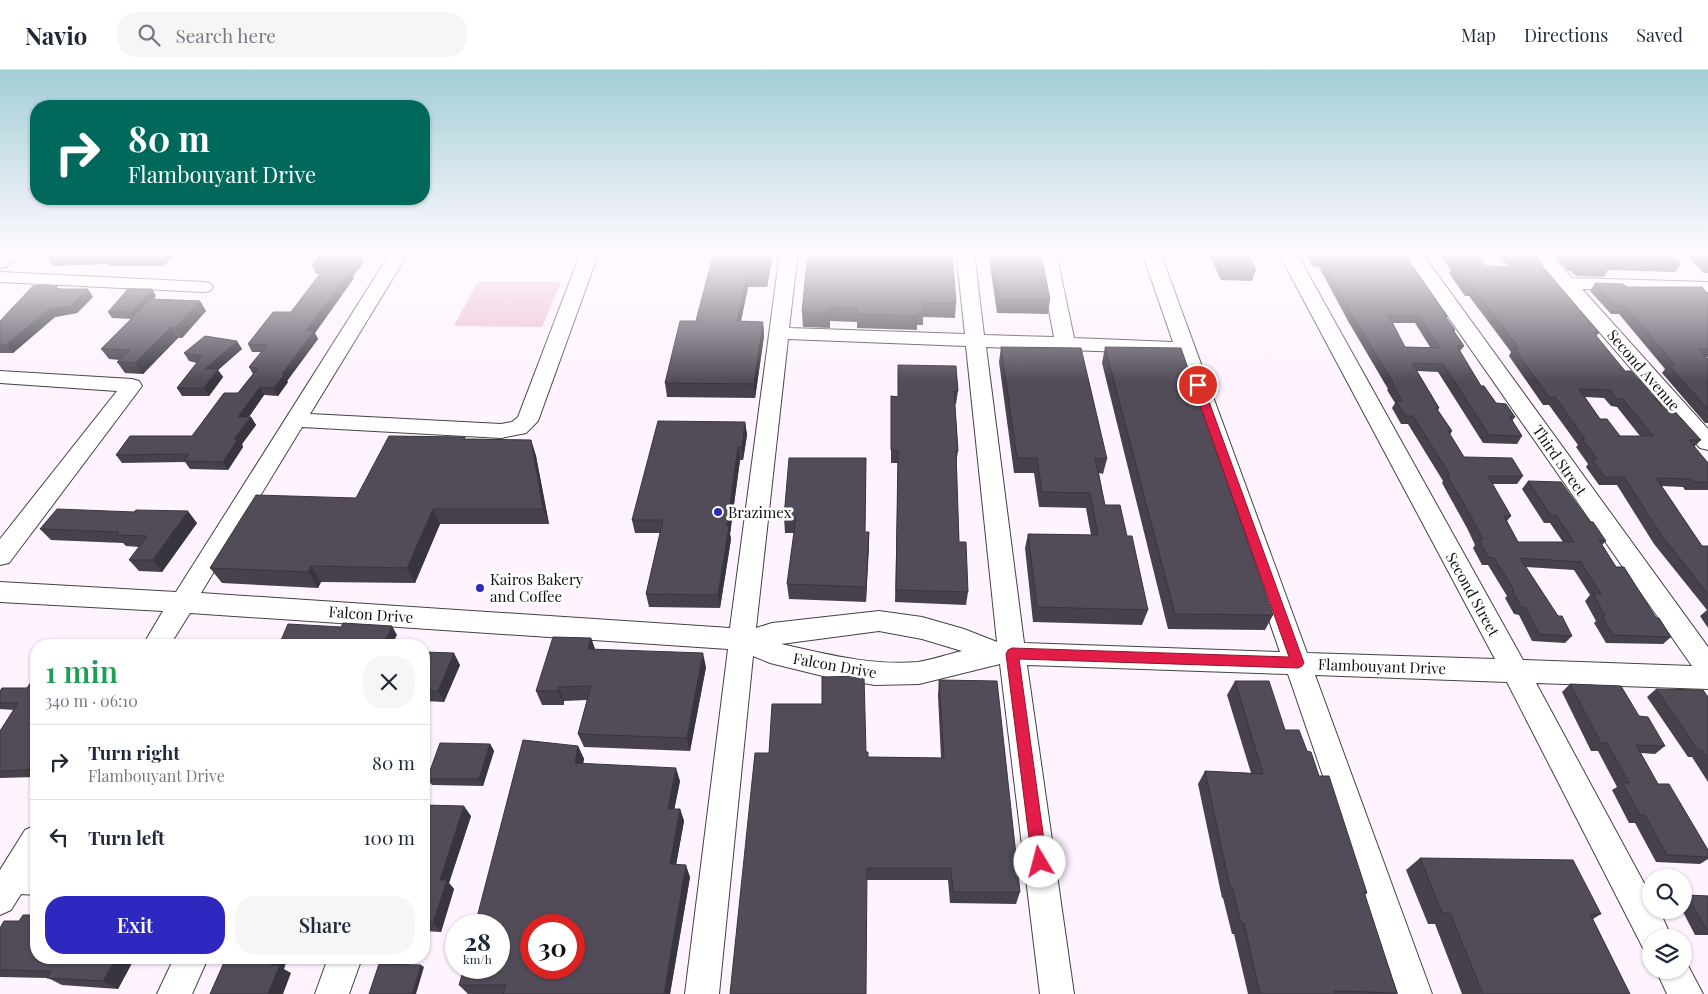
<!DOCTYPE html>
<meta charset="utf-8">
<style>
:root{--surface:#fff;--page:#f6f6f7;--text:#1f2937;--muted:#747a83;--line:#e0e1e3;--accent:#2e28c0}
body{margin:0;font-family:"Playfair Display",serif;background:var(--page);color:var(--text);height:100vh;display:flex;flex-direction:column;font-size:19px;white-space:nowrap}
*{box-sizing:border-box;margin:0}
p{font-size:16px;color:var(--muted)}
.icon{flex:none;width:28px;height:28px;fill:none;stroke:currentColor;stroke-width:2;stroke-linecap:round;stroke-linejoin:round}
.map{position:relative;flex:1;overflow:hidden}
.panel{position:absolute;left:30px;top:569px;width:400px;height:325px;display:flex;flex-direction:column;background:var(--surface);border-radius:20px;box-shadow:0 1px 4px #0004}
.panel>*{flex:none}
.top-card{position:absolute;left:30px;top:30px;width:400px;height:105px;border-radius:20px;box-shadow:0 1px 4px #0004;background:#00695c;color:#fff;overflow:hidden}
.buttons{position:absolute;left:1642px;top:799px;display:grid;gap:10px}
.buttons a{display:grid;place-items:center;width:50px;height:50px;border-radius:50%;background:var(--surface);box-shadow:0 1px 4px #0004;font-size:25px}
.speed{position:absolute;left:445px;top:844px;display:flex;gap:10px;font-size:25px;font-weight:700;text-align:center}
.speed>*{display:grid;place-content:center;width:65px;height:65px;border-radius:50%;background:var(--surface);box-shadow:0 1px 4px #0004;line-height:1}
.speed small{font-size:12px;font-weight:400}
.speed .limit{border:8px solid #d22;background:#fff;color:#111}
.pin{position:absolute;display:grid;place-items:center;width:42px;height:42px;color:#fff;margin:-21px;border:2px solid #fff;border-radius:50%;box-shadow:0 1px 5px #0007}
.me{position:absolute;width:55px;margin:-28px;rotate:352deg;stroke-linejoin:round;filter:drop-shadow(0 0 4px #0008)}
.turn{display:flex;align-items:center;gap:18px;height:105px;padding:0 15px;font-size:22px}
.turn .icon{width:65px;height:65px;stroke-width:2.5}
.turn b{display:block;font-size:35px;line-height:42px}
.round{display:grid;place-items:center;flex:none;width:52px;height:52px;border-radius:20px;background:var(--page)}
.summary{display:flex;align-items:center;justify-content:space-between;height:85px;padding:0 15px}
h1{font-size:30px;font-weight:600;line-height:38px;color:#1e9e55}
.action{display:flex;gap:10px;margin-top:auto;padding:10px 15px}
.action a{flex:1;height:58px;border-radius:20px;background:var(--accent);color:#fff;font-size:20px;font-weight:600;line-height:58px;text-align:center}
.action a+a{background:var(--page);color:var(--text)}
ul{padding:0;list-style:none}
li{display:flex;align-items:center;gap:15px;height:75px;padding:0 15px;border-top:1px solid var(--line)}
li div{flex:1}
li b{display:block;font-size:19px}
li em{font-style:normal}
header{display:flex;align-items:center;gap:30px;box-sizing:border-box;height:70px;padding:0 25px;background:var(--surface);border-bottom:1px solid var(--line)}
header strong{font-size:24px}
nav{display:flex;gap:28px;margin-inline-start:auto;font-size:18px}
.search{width:350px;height:45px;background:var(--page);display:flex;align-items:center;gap:12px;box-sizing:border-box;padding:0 18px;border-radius:20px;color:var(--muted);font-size:19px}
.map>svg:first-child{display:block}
</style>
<header>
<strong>Navio</strong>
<div class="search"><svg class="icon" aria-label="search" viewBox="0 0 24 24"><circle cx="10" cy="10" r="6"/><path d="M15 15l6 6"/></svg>Search here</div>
<nav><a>Map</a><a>Directions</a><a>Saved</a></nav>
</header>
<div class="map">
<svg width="1708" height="924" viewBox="0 0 1708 924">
<rect width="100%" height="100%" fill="#fef3ff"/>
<!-- green -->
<path fill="#eabccf" d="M478,211l83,1 -19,45 -88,-1z"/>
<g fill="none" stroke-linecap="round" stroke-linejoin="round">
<defs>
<g id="minor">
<path d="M2,182h20l-16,15 -6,1v-14z"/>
<path d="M391,182h18l-99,162 191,10 11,-2 6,-5 63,-165h18l-61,169 -12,12 -25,5 -199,-11 -101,166 529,35 50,-376h18l-9,76 176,6 -9,-82h18l10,83 70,2 -16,-85h18l18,86 99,4 -31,-90h18l147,401 188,6 -217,-407h18l227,408 169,6 -289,-414h18l287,395v42l-172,-6 115,213v14h8l13,28h-21v15l-7,-3 -137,-268 -192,-7 117,319h-34l-110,-320 -261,-9 47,329h-34l-40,-330 -81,20 -44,1 -48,-8 -57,-14 -17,-7 -34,338h-34l43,-345 -538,-36 -20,32h-27l20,-34 -163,-9v-20l176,10zM788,269l178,7 31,296 -33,-13 -42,-12 -43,-6 -107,12 -16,5zM986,277l191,7 103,298 -256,-9zM879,561l43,8 40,12c-14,3 -30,9 -44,11 -47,4 -92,-8 -137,-18z"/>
<path d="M1530,182h18l24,26 136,4v10l-126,-3 126,140v21l-8,-2z"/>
<path d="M0,202l204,10 6,1 3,4 -3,4 -6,1 -204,-10z"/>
<path d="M0,301l132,8 7,2 3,5 -133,177 -9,2v-26l117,-148 -117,-8z"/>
<path d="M36,755v70l-15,-1 -10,16 -11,5v-45l25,-40z"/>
<path d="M174,888h34l-16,36h-35z"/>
<path d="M328,888h34l-13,36h-34z"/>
<path d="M1684,888l19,36h-36l-11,-24h28z"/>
</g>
</defs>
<!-- minor casing -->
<use href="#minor" stroke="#434343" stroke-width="2"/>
<!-- minor -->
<use href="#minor" fill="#fff" fill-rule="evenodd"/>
</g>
<!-- wall -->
<g fill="#47414c" fill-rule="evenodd">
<path d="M53,182h125l-15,14h-54l-1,-2 -55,2 -6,-8z"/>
<path d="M714,182l58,7 -5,28h-19l-7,34 22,1 1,14 -9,62 -88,-1 -2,-14 31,-62z"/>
<path d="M808,182l148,51 -1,15 -32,-1v8h-6v5l-60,-2v-6l-27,-1v7l-27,-1 -1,-15z"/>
<path d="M988,182h53l9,48 -2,14 -51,-1z"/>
<path d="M1208,182h39l9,18 -4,11 -31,-1z"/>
<path d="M1305,182h98l44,64 -1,2 9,12 -1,2 10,14 -4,5 21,35 15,17 19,14 -3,4 10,15 -5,8 -34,-1 -45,-71 -21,-1 22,37 -1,2 14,21 -2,4 14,22 59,19 -6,8h-25l19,32 -4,5 11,21h45l-13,-19h-6l-22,-34 6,-8 62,41 16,19 -4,4 14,22 55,70 -8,7 -57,-1 -12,-20 2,-2 -11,-20 5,-6 -16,-25 -48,-3 32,49 14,20 -7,7 -33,-2 -13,-26 -5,-1 -9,-16 2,-2 -19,-31h-6l-9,-17 2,-3 -8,-17 -25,-45 1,-2 -35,-57h-7l-9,-16 3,-5 -8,-13 1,-1 -40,-68 -29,-54 -7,-1zM1393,253h22l15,24h-25z"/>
<path d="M1437,182h38l11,14 23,1 -13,-15h36l11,12 -1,2 57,67 -3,3 29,35 76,69 -7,7 14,16v27h-23l-2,-3 -21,-1 40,60h6v82l-8,-12 7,-6 -53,-66 -37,-59h-18l-13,-18 2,-3 -12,-17 2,-2 -29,-40h-6l-34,-49 2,-4 -42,-56h-4l-16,-23 2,-3zM1585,327l19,1 7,8 6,1 23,29h-20l-20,-17z"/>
<path d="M1551,182h119l11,12 -6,8 -67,-2 -4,7 -28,-1 -5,-5h-3z"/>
<path d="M1683,182h25v21h-4z"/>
<path d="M364,192l-11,14 1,2 -39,55 3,6 -31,42 1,1 -10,14 -14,-1 -15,22h2l5,8 -14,19 1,3 -15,23 -38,-1 -5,-7 -63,1 -6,-8 76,-19 46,-43 15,-19 -4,-7 12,-15h-9l-4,-8 43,-32 29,-38h-4l-4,-8z"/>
<path d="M1595,213l32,4 81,7v63h-1l1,2v64h-3l-43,-50 3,-4 -36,-43 -10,-12h-8l-21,-23z"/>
<path d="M50,216l43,11 -16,16 -22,4 -42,36h-13v-32z"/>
<path d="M156,226l-2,3 46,2 6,10 -24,27h-4l-35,36 -18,-1 -8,-11 3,-2 -11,-1 -8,-10 30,-30 -19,-1 -4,-6z"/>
<path d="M1001,277l106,112 -4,15 -4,-1 6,32 22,31 21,74 -6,15 -109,-3 -8,-74 3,-14 63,1 -5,-27 -47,-1 -5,-34h-20l-15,-111z"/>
<path d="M1105,277l168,268 -8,15 -97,-1 -66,-266z"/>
<path d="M242,279l-24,21 5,7 -14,19h-27l-5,-8 20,-25 -8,-2 -5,-8z"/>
<path d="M898,295l60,26 -2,13h-1l3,47 -2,13 3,78 9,50 -2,13 -71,-3 3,-139h-7v-67l7,1z"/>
<path d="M745,352l2,13 -4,25h-3l-10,74 1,5 -11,69 -71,-1 -3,-13 14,-61h-25l-3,-13z"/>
<path d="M465,367v2l66,1 5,16 13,68h-109l-25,59 -94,-1 -3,6 -96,-5 -12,-15 146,-70z"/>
<path d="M866,388l-1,74h4l-3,70 -77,-3 -2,-15 7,-51h-9l-1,-16z"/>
<path d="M197,453l-35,49 -23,-1 -10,-11 10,-13 -13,-1 -3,-3 -72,-3 -11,-11z"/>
<path d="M591,568l4,11 111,18 -16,84 -106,-4 -6,-13 9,-34 -23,1v4h-22l-6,-14z"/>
<path d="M424,582l36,13 -16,37 -20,-1z"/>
<path d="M36,605v102l-36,1v-47l14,-21 -14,-1v-18l27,-3z"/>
<path d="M939,610l81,212 -4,12 -66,-1 -2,-23h-81l-98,-127 53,-49 44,48 2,5 73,1 -3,-63z"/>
<path d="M1235,611l72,70 12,25 48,117 -2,2 32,98 -1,1h-148l-14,-60h-2l-9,-36h-1l-24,-114 7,-13 46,2 -24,-78z"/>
<path d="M1570,614l69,32 26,30 -10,8 -14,-1 17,31 50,66v9l-8,5 -44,-2 -21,-39h-6l-17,-33 5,-3 -19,-36h-7l-29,-59z"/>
<path d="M1656,619l52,8v85l-16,-25h-4l-41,-60z"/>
<path d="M490,674l4,7 -11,35 -51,-1 -5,-6z"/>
<path d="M578,676l6,13 -1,4 97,18 -6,28h6l4,12 -8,44 14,12 -20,117h-202l-9,-9z"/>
<path d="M424,735l47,11 -22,67 5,6 -13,43 -17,-1z"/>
<path d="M1420,788l181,56 -8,5 37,75h-168l-27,-70h-7l-22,-54z"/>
<path d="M1687,825l21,1v39h-13l-13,-25h2v-13z"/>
<path d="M0,858l36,30h90l-1,1 7,4 -14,26 -56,-4 -14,-7 -48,-1z"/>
</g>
<!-- shaded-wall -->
<g fill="#39353e">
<path d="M165,182h13l-15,14 -5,-7z"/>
<path d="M770,182h1l1,7 -5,28 -1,-14z"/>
<path d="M360,184l4,8 -11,14 1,2 -39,55 3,6 -31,42 1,1 -10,14 -4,-8 32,-57z"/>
<path d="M747,203l1,14 -10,48 -1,-14z"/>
<path d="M88,219l5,8 -16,16 -22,4 -42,36 -7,-8 43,-36z"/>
<path d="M152,219l4,7 -20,23 -4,-7z"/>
<path d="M200,231l6,10 -24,27 -7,-10z"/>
<path d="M830,237v21l-1,-15z"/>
<path d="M763,252l1,14 -9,62 -1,-14z"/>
<path d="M171,257l7,11 -35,36 -8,-11z"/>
<path d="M237,271l5,8 -24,21 5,7 -14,19 -5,-8 1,-19z"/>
<path d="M260,317l4,8 -21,30 -5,-8z"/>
<path d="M251,347l5,8 -14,19 1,3 -15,23 -5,-8 11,-23z"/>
<path d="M745,352l2,13 -4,25 -1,-13z"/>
<path d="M531,370l5,16 13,68 -6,-15z"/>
<path d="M738,377l2,13 -10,74 1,5 -11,69 -2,-13z"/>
<path d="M433,439l7,15 -25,59 -8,-15z"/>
<path d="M188,441l9,12 -35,49 -9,-12z"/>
<path d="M869,462v15l-3,55v-15z"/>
<path d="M311,496l10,16 -3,6 -10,-16z"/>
<path d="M392,556l5,9 -5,10h-9z"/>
<path d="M591,568l5,14 -8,-3z"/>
<path d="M454,583l6,12 -16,37 -6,-11z"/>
<path d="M703,583l3,14 -16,84 -3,-13z"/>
<path d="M558,617l6,14v4l-6,-14z"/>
<path d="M490,674l4,7 -11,35 -4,-7z"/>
<path d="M578,676l6,13 -3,17 -6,-13z"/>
<path d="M36,687v20l-8,-7z"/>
<path d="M676,698l4,13 -8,40 -4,-12z"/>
<path d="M464,736l7,10 -22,67 5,6 -13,43 -8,-9 7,-43z"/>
<path d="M680,739l4,12 -10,55 -4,-12z"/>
<path d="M686,795l4,12 -20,117h-6z"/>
<path d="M115,888h11l-1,1 7,4 -14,26 -15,-8z"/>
<path d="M263,888h15l8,5 -2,6 7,4 -8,21h-15z"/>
<path d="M421,895l3,2 -8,27h-4z"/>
</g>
<!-- building -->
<g fill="#524c58" stroke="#39353e" fill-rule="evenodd">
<path d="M53,182h112l-7,7 -54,-1 2,-2 -59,2z"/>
<path d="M714,182h56l-4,21h-19l-10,48 26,1 -9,62 -89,-1 15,-62h16z"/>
<path d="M808,182h144l4,51h-33l1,8h-6v5l-61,-2v-6l-27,-1 -1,6 -27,-1z"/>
<path d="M991,182h50l9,48 -51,-1z"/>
<path d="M1216,182h31l9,18h-31z"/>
<path d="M1312,182h91l44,64h-2l10,14h-2l11,16h-7l24,40h3l12,17 10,1 9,13h-5l12,19 -33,-1 -46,-71 -31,-1 27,45h-3l16,23h-4l16,26 48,1 11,18h-35l23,40h-7l14,26h56l-18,-27h-6l-22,-34 33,1 29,40h3l13,19 -7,-1 17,27h8l32,51h3l12,19 -58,-2 -11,-19h3l-12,-23 8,1 -20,-32 -61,-4 38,58h4l10,20 -33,-2 -14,-27h-4l-9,-17h2l-20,-32 -6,-1 -9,-17h4l-10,-20 -26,-45h3l-37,-59h-8l-9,-15h6l-10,-19h1l-42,-68 -29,-55h-7zM1388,245l31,1 21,32 -35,-1z"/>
<path d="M1447,182h28l11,14 34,1 -13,-15h25l11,12 -3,-1 59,70h-5l31,38h6l31,35h8l31,34h-12l19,23v19h-15l-3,-3 -34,-1 46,68h6v48l-46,-58 -38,-59h-19l-13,-18h5l-15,-20h3l-30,-42h-6l-35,-49h5l-46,-60h-4l-16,-22h4zM1579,319l31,1 7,9h6l30,37h-33l-13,-17h-7z"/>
<path d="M1562,182h108l11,12 -79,-2 7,7h-28l-5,-5h-3z"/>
<path d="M1697,182h11v11z"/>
<path d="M321,183l39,1 -11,16h2l-45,61h8l-32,43 2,1 -10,13 -14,-1 -22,30h13l-17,22h4l-15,23 -39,-1 5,-7 -73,1 14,-19h62l32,-43h14l20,-25 -9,-1 18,-22 -19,-1 25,-32h18l35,-46h-14z"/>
<path d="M1595,213l28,1 4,3h75l6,7v55h-9l9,10v50l-40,-44h7l-40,-47 -10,-12h-8z"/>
<path d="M49,215l-1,1h10l-3,3h33l-17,17 -22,3 -43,36h-6v-24l33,-35z"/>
<path d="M128,219h24l-20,23h-24z"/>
<path d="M151,229l49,2 -25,27 -4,-1 -36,36 -18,-1 13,-12 -29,-1z"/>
<path d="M205,266l32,5 -32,28h13l-14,19h-27l25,-32 -18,-3z"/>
<path d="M1001,277l80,1 26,111 -12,-1 10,47h15l7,31h5l16,74 -111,-3 -9,-73 70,1 -8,-42 -48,-1 -5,-34h-20z"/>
<path d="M1105,277l76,1 92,267 -98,-1z"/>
<path d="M898,295l58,1 2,25h-4l4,60h-2l3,91h7l2,50 -72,-2 2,-140h-7v-54l7,1z"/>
<path d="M658,351l87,1 -3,25h-4l-11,79h2l-11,69 -72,-1 17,-74h-31z"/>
<path d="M389,366l76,1 -1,2 67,1 12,69h-110l-26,59 -96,-2 -3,6 -98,-4 46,-73 100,3z"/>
<path d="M789,388h77l-1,74h4l-3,55 -79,-3 9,-67h-12z"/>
<path d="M57,439l77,3 2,-2 52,1 -35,49h-24l18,-24 -31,-1 3,-3 -79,-3z"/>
<path d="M343,553l49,3 -9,19h-163l1,-2 58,2 9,-21 53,3z"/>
<path d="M553,567l38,1 -3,11 115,4 -16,85 -109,-4 13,-48 -33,1v4h-22z"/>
<path d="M424,582l30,1 -16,38h-14z"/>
<path d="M36,605v82l-8,13 -28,1v-40l18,-28h-18v-12l2,-3h25z"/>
<path d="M864,606l2,76h2v5l76,1 -5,-78 58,1 23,211h-67l-2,-24h-84l-1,126h-136l25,-241h14l3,-49h50v-27z"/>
<path d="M1235,611h34l16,49h14l8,21 4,1 8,24h10l38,117 -3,-1 33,101 -63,-2 1,3h-75l-16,-71h-3l-9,-36h-2l-25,-116 58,3z"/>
<path d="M1570,614l51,2 18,30 9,1 17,29 -29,-1 22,39h11l39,66v7l-41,-2 -22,-40h-5l-18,-33 7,1 -22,-40h-6z"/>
<path d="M1656,619l47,1 5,7v63l-6,-10h-4z"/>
<path d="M523,670l55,6 -3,17 101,5 -8,41h12l-10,55 16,1 -22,129h-161l3,-9h-47l5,-17h35v-43h-24zM531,855h43v43h-43z"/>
<path d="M440,673l50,1 -11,35h-52z"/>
<path d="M424,735l40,1 -24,74h7l-14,43h-9z"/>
<path d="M1420,788l153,2 28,54h-11l40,80h-147l-33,-81h-8z"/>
<path d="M1687,825l21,1v33h-2z"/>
<path d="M23,845h13v7l-1,2h1v34h80l-13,23 -56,-3 4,-7 -51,-1v-42l4,-7h15z"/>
<path d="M226,888h48l-3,7h9l-12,29h-58z"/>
<path d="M379,894l42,1 -9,29h-43z"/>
</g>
<!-- sky -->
<linearGradient id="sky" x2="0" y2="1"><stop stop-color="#a2ced5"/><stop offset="0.59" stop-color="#fffaff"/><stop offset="1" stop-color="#fffaff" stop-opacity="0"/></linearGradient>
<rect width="1708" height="311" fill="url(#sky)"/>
<!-- route -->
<path fill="#e11d48" stroke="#92132f" d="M1198,312l5,3 101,278 -2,3 -4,2 -279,-9 28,203 -2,5 -5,2 -6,-2 -2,-5 -26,-208 2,-4 4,-2 277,9 -96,-272z"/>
<!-- markers -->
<g fill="#2e28c0" stroke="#fff" stroke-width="2">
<circle cx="718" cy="442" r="5"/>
<circle cx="480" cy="518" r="5"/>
</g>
<g text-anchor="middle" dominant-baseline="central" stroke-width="5" stroke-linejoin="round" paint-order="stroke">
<!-- street labels -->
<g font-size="15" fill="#101010" stroke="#fff">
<text transform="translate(1644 300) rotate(49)">Second Avenue</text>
<text transform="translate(1560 390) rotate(55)">Third Street</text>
<text transform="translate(1473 524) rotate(61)">Second Street</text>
<text transform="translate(371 544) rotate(4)">Falcon Drive</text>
<text transform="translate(835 595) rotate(10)">Falcon Drive</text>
<text transform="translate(1382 596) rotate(2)">Flambouyant Drive</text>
</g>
<!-- poi labels -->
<g font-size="15" fill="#101010" stroke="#fff" text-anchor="start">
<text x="728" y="442">Brazimex</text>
<text x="490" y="509">Kairos Bakery<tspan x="490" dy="17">and Coffee</tspan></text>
</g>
</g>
</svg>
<div class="buttons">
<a><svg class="icon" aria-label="search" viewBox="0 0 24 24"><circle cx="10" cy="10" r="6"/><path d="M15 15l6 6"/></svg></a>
<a><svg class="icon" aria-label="layers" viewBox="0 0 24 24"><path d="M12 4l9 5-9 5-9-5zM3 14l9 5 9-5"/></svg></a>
</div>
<div class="speed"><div>28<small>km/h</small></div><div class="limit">30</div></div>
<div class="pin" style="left:1198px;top:315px;background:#d93025"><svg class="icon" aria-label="arrive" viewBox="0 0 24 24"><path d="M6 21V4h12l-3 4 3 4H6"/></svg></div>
<svg class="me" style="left:1040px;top:792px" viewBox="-20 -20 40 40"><circle r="19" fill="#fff"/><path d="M0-13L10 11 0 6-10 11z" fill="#e11d48"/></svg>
<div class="top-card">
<div class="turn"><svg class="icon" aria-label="right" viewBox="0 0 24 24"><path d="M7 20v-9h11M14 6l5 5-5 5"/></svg><div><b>80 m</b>Flambouyant Drive</div></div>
</div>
<section class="panel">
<div class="summary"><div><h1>1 min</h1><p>340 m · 06:10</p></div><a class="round"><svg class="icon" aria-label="close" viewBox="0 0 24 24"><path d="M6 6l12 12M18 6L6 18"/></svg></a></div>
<ul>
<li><svg class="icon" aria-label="right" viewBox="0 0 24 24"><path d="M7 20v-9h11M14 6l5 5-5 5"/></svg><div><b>Turn right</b><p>Flambouyant Drive</p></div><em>80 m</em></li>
<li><svg class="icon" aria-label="left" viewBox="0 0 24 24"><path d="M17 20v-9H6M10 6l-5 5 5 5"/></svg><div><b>Turn left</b></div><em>100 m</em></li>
</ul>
<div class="action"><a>Exit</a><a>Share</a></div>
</section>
</div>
